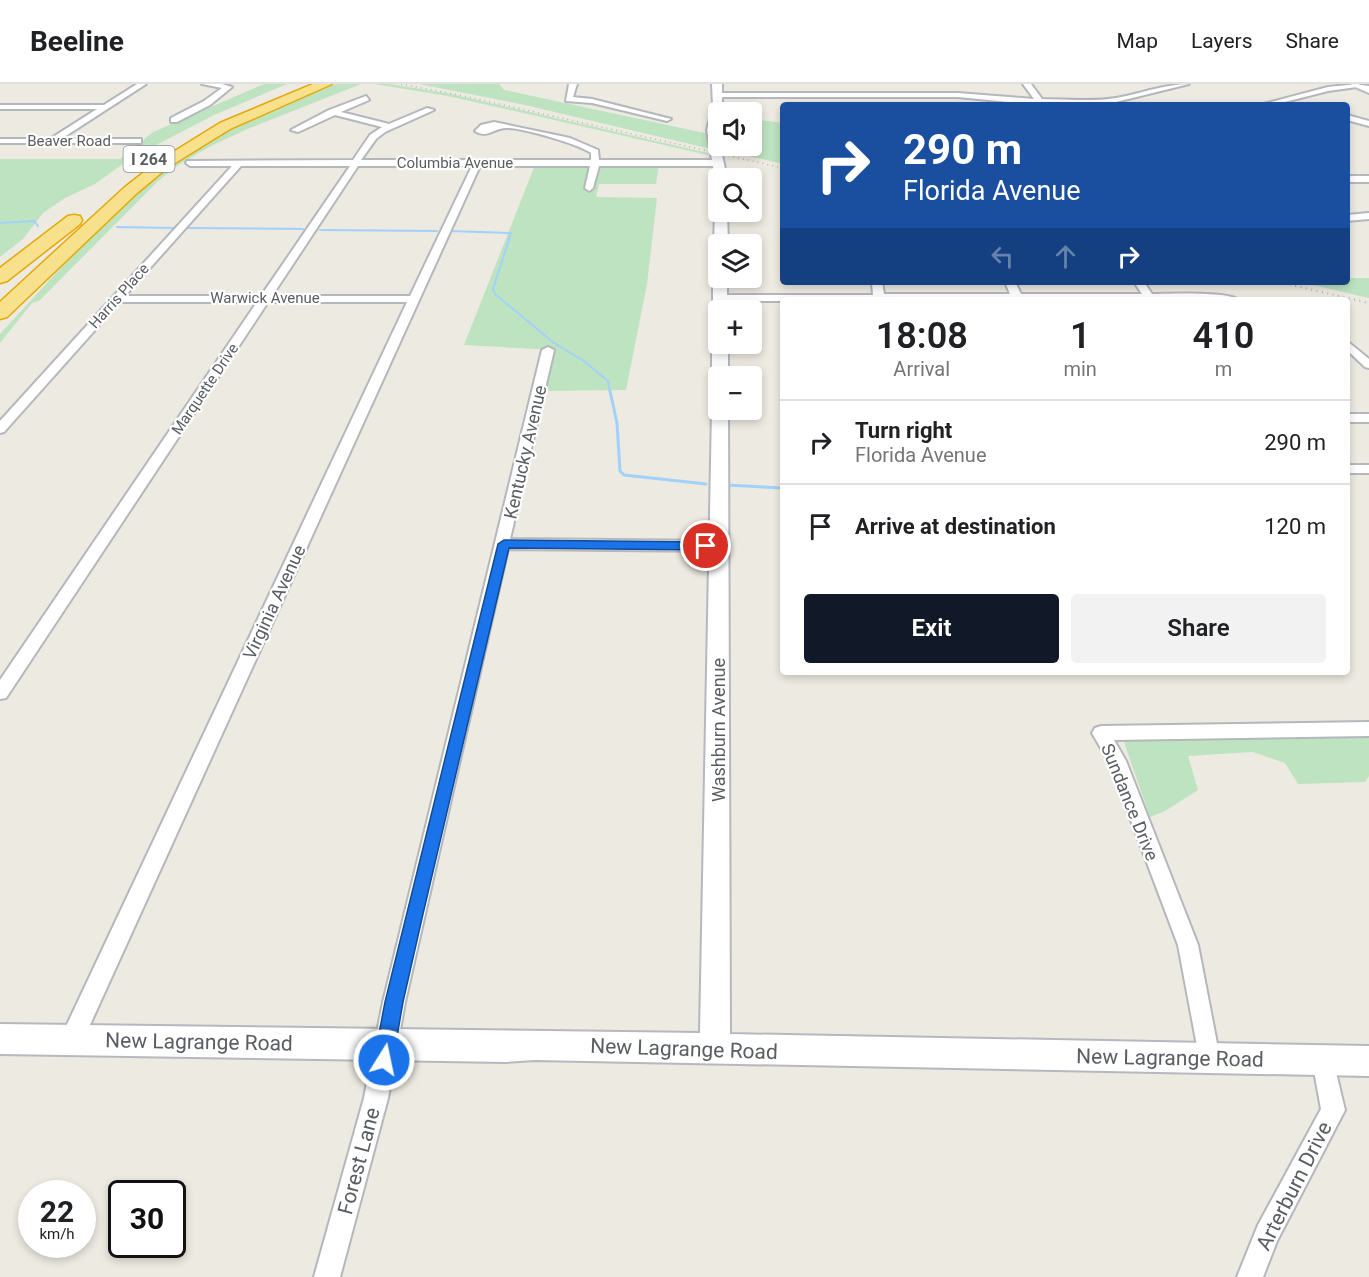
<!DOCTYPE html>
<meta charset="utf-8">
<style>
:root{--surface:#fff;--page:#f2f2f2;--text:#202124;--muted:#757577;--line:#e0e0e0;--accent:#111827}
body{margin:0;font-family:Roboto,sans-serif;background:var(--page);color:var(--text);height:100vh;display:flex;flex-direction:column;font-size:22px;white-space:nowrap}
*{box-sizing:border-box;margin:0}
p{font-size:20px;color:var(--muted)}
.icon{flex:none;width:33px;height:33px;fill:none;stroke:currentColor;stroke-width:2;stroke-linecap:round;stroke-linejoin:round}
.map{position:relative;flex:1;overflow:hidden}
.side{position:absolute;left:780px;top:213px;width:570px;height:378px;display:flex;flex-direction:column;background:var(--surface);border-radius:6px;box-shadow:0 3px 9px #0003}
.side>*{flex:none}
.top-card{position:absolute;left:780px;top:18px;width:570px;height:183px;border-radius:6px;box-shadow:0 3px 9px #0003;background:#1a4fa0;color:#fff;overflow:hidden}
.fabs{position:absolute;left:708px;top:18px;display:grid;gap:12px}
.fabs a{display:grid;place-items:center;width:54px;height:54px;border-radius:6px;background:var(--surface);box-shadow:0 3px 9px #0003;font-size:30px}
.speed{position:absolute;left:18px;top:1096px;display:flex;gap:12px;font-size:30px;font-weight:700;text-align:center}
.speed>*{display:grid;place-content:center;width:78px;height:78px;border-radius:50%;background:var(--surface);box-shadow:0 3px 9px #0003;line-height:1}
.speed small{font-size:15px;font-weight:400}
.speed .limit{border:3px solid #111;border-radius:9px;background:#fff;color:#111}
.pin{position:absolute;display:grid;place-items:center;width:51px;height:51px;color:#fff;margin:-26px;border:3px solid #fff;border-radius:50%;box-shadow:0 2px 6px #0007}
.me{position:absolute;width:66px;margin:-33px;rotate:10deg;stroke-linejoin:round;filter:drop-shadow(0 0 4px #0008)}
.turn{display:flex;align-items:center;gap:21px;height:126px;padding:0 24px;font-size:27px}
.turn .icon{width:78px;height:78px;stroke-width:2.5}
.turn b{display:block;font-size:42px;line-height:51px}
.lanes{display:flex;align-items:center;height:57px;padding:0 24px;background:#0003;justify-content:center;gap:30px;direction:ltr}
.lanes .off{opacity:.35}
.eta{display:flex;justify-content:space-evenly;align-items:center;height:102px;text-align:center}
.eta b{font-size:36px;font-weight:600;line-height:42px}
.primary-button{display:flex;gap:12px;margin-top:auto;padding:12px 24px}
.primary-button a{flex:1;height:69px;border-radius:6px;background:var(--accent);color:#fff;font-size:24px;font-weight:600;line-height:69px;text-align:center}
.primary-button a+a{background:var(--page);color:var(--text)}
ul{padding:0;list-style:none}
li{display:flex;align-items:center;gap:18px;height:84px;padding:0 24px;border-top:2px solid var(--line)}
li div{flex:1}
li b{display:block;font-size:22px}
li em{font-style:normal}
header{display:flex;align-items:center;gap:36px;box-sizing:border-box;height:84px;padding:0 30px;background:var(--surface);border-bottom:2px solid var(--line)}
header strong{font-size:28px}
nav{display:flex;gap:33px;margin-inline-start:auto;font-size:21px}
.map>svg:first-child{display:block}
</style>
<header>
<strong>Beeline</strong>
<nav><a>Map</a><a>Layers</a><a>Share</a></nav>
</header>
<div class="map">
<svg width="1369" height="1193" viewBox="0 0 1369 1193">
<rect width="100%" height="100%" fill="#eceae1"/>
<!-- green -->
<g fill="#bee3c0">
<path d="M264,0h23l-73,31 -83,43 -36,26 -30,14 -22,15 -20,26 -23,18v-98h120l33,-27z"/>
<path d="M337,0h24l-116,46 -34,16 -31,18 -22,17 -118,119 -8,3 -32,40v-9c55,-59 121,-136 187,-181 46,-30 98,-50 150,-69z"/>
<path d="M374,0h16l61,10 257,59v2l-260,-59z"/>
<path d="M419,0h80l5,6 205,44 2,15 -186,-44z"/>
<path d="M752,35l31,4v41l-60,-14 1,-4h28z"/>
<path d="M659,80l-3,20h-57l-3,13 61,1 -10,86 -21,106 -80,1 7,-41 -89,-5 71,-180z"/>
<path d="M1347,194h22v20l-69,-16h47z"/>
<path d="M1369,652v40l-4,6 -67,2 -13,-21 -32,-11 -65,4 10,34 -33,21 -15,6 -26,-75 8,-5z"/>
</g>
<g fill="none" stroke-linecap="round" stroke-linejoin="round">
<!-- stream-far1 -->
<g stroke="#a2d1fb" stroke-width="2">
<path d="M0,139l34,-2 4,5"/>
<path d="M117,143l58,1"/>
<path d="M186,144l117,1"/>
<path d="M320,146l117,1"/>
<path d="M449,147l62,2 -18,56 2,5 59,49 30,18 24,20 2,12"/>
</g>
<!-- stream -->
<g stroke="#a2d1fb" stroke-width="3">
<path d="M610,307l7,32 3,48 4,4 82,9"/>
<path d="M726,401l57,3"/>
</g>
<defs>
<g id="street">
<path d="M137,0h9l-85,55h80v4h-141v-4h50l47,-30h-97v-4h104z"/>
<path d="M202,0h20l10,3 -22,18 -33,17h-6v-4l33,-17 18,-13z"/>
<path d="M569,0h8l-4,13 19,2 79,20 -4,2 -75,-18 -26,-2z"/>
<path d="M1023,0h8l11,15c24,0 49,3 74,-1 24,-4 48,-14 73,-14l-73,18 -22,2 -56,1 -80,-8h-240l-4,-2 4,-2h240l76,6z"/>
<path d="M1358,0l6,2 -36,5 -55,14h-13l68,-18z"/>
<path d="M366,12l3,4 -28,12 48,12 38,-16 7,2 -49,22 -9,7 -15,21h230v-7c-12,-9 -71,-26 -85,-25 -12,0 -19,11 -31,3l6,-6 13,-3 76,16 28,12 1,10h120l4,3 -4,3h-120l-6,22 -4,3 -4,-3 5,-22h-110l-401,883 -8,3 -8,-3 -3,-8 3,-8 344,-731h-139l-262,396 -6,1v-19l257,-378h-137l-116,130 -4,1v-12l232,-255h-42l-4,-3 1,-2 166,-1 17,-25 12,-8 -47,-12 -37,17 -7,-2 38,-20zM241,82h109l-89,130h-136zM358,82h114l-62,130h-138z"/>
<path d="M1347,31l22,6v5l-22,-6z"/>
<rect x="1347" y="92" width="22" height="6"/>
<path d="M1369,129v6l-22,2v-6z"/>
<path d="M872,198h10l2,12h126l-5,-12h10l6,12h121l-8,-12h10l8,12c18,0 75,-3 87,6l-519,1 -5,-3 5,-3h153z"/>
<path d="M1347,257l22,18v9l-4,-1 -18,-17z"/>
<path d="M548,263l6,3 -44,189 209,2 7,5 -7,5 -211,-2 -103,453 -17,96 -48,179h-26l50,-179 19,-96 159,-652z"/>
<rect x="1347" y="330" width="22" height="8"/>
<rect x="1347" y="381" width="22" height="8"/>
<path d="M1369,638v14l-255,4 12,21 72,184 22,114 -3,8 -8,3 -8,-3 -23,-122 -69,-183 -17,-29 3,-5 6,-2z"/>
<path d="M1323,965l8,3 14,58 -68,131 -14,36h-26l21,-52 63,-116 -9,-49 3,-8z"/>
</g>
<g id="secondary">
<path d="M712,0h10v28h-4v34h2l7,32h-9v3l-3,-3 -8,-48 6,-24z"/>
<path d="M1351,0l18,2v7l-16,-7z"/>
<path d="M718,125v3h9l1,32h-10v3l-4,-3 1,-32z"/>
<path d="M718,190v4h9v32h-9v4l-5,-4v-32z"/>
<path d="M718,256v4h10v32h-10v4l-6,-4v-32z"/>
<path d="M718,321v5h10l2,624 639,12v30l-834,-16 -29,2 -506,-8v-30l700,9 12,-623z"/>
</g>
<g id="highway">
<path d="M313,0h19l-102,45 -63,39 -30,25 -130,124 -7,2v-17l125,-115 32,-25 63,-39z"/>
<path d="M74,131l6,1 2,4 -2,4 -73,57 -7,2v-15l68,-52z"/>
</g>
</defs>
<!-- street casing -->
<use href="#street" stroke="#b4b7bc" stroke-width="4"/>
<!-- secondary casing -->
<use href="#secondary" stroke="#b5b8be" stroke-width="4"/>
<!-- highway casing -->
<use href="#highway" stroke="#e5a809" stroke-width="3"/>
<!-- street -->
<use href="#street" fill="#fff" fill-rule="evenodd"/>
<!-- secondary -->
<use href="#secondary" fill="#fff" fill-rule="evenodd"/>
<!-- highway -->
<use href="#highway" fill="#f8e18c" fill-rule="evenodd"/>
<!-- rail-far1 -->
<path stroke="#b2b3b3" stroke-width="1.5" stroke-dasharray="1 4" stroke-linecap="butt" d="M401,0l63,12 319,72"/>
<!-- rail -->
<path stroke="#b2b3b3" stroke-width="2" stroke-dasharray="1 4.5" stroke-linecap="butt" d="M1279,198l90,21"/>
</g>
<!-- route -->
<path fill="#1a73e8" stroke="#114b97" stroke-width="1.5" d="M504,456l202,2 6,4 -6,4 -197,-2 -86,366 -20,88 -10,58 -3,7 -6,2 -7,-2 -3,-7 11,-58 113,-458z"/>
<g text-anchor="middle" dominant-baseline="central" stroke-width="4.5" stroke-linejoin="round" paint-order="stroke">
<!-- far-street labels -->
<g font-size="15" fill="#5a5d62" stroke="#fff">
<text x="69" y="57">Beaver Road</text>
<text x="455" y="79">Columbia Avenue</text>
<text transform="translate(119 212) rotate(-48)">Harris Place</text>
<text x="265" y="214">Warwick Avenue</text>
<text transform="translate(205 305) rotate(-56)">Marquette Drive</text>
</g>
<!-- shield labels -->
<rect fill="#fff" stroke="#8c8e91" stroke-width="1.5" x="123.5" y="62" width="51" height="26" rx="4.5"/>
<g font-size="16" font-weight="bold" fill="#5a5d62">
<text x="149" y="75">I 264</text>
</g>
<!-- street labels -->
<g font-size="18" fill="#5a5d62" stroke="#fff">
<text transform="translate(525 368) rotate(-77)">Kentucky Avenue</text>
<text transform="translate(274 518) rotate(-65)">Virginia Avenue</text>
<text transform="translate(718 646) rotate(-90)">Washburn Avenue</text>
<text transform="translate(1130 718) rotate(68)">Sundance Drive</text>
</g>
<!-- near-street labels -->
<g font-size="21" fill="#5a5d62" stroke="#fff">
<text transform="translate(199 958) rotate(1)">New Lagrange Road</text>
<text transform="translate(684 965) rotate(2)">New Lagrange Road</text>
<text transform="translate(1170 974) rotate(1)">New Lagrange Road</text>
<text transform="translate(359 1077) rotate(-75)">Forest Lane</text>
<text transform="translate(1294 1102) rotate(-63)">Arterburn Drive</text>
</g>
</g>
</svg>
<div class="fabs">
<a><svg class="icon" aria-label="sound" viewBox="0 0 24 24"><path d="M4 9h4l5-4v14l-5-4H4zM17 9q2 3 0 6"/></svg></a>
<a><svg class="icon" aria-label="search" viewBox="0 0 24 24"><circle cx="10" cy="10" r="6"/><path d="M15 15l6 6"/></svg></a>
<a><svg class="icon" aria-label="layers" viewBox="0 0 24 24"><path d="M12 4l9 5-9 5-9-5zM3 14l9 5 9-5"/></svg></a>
<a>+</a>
<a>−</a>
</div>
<div class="speed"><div>22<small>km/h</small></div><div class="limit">30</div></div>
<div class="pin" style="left:706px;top:462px;background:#d93025"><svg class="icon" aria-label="arrive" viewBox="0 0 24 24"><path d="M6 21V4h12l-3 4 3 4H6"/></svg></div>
<svg class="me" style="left:384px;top:976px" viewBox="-20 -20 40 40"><circle r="17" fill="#1a73e8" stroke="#fff" stroke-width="3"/><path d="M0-11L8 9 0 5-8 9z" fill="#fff"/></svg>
<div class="top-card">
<div class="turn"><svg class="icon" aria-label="right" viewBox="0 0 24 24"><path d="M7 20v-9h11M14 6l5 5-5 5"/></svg><div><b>290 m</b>Florida Avenue</div></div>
<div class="lanes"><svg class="icon off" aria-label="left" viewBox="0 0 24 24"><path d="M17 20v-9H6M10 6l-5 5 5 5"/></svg><svg class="icon off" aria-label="ahead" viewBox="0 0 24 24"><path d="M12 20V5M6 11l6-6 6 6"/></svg><svg class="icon" aria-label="right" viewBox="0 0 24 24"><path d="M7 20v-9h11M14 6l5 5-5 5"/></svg></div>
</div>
<section class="side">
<div class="eta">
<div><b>18:08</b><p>Arrival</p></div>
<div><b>1</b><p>min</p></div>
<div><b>410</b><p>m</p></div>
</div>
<ul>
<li><svg class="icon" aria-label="right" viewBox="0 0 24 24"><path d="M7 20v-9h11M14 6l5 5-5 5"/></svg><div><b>Turn right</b><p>Florida Avenue</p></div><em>290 m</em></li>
<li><svg class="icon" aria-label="arrive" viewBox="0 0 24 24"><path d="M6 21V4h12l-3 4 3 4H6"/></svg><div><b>Arrive at destination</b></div><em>120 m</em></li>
</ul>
<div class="primary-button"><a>Exit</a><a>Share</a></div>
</section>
</div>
